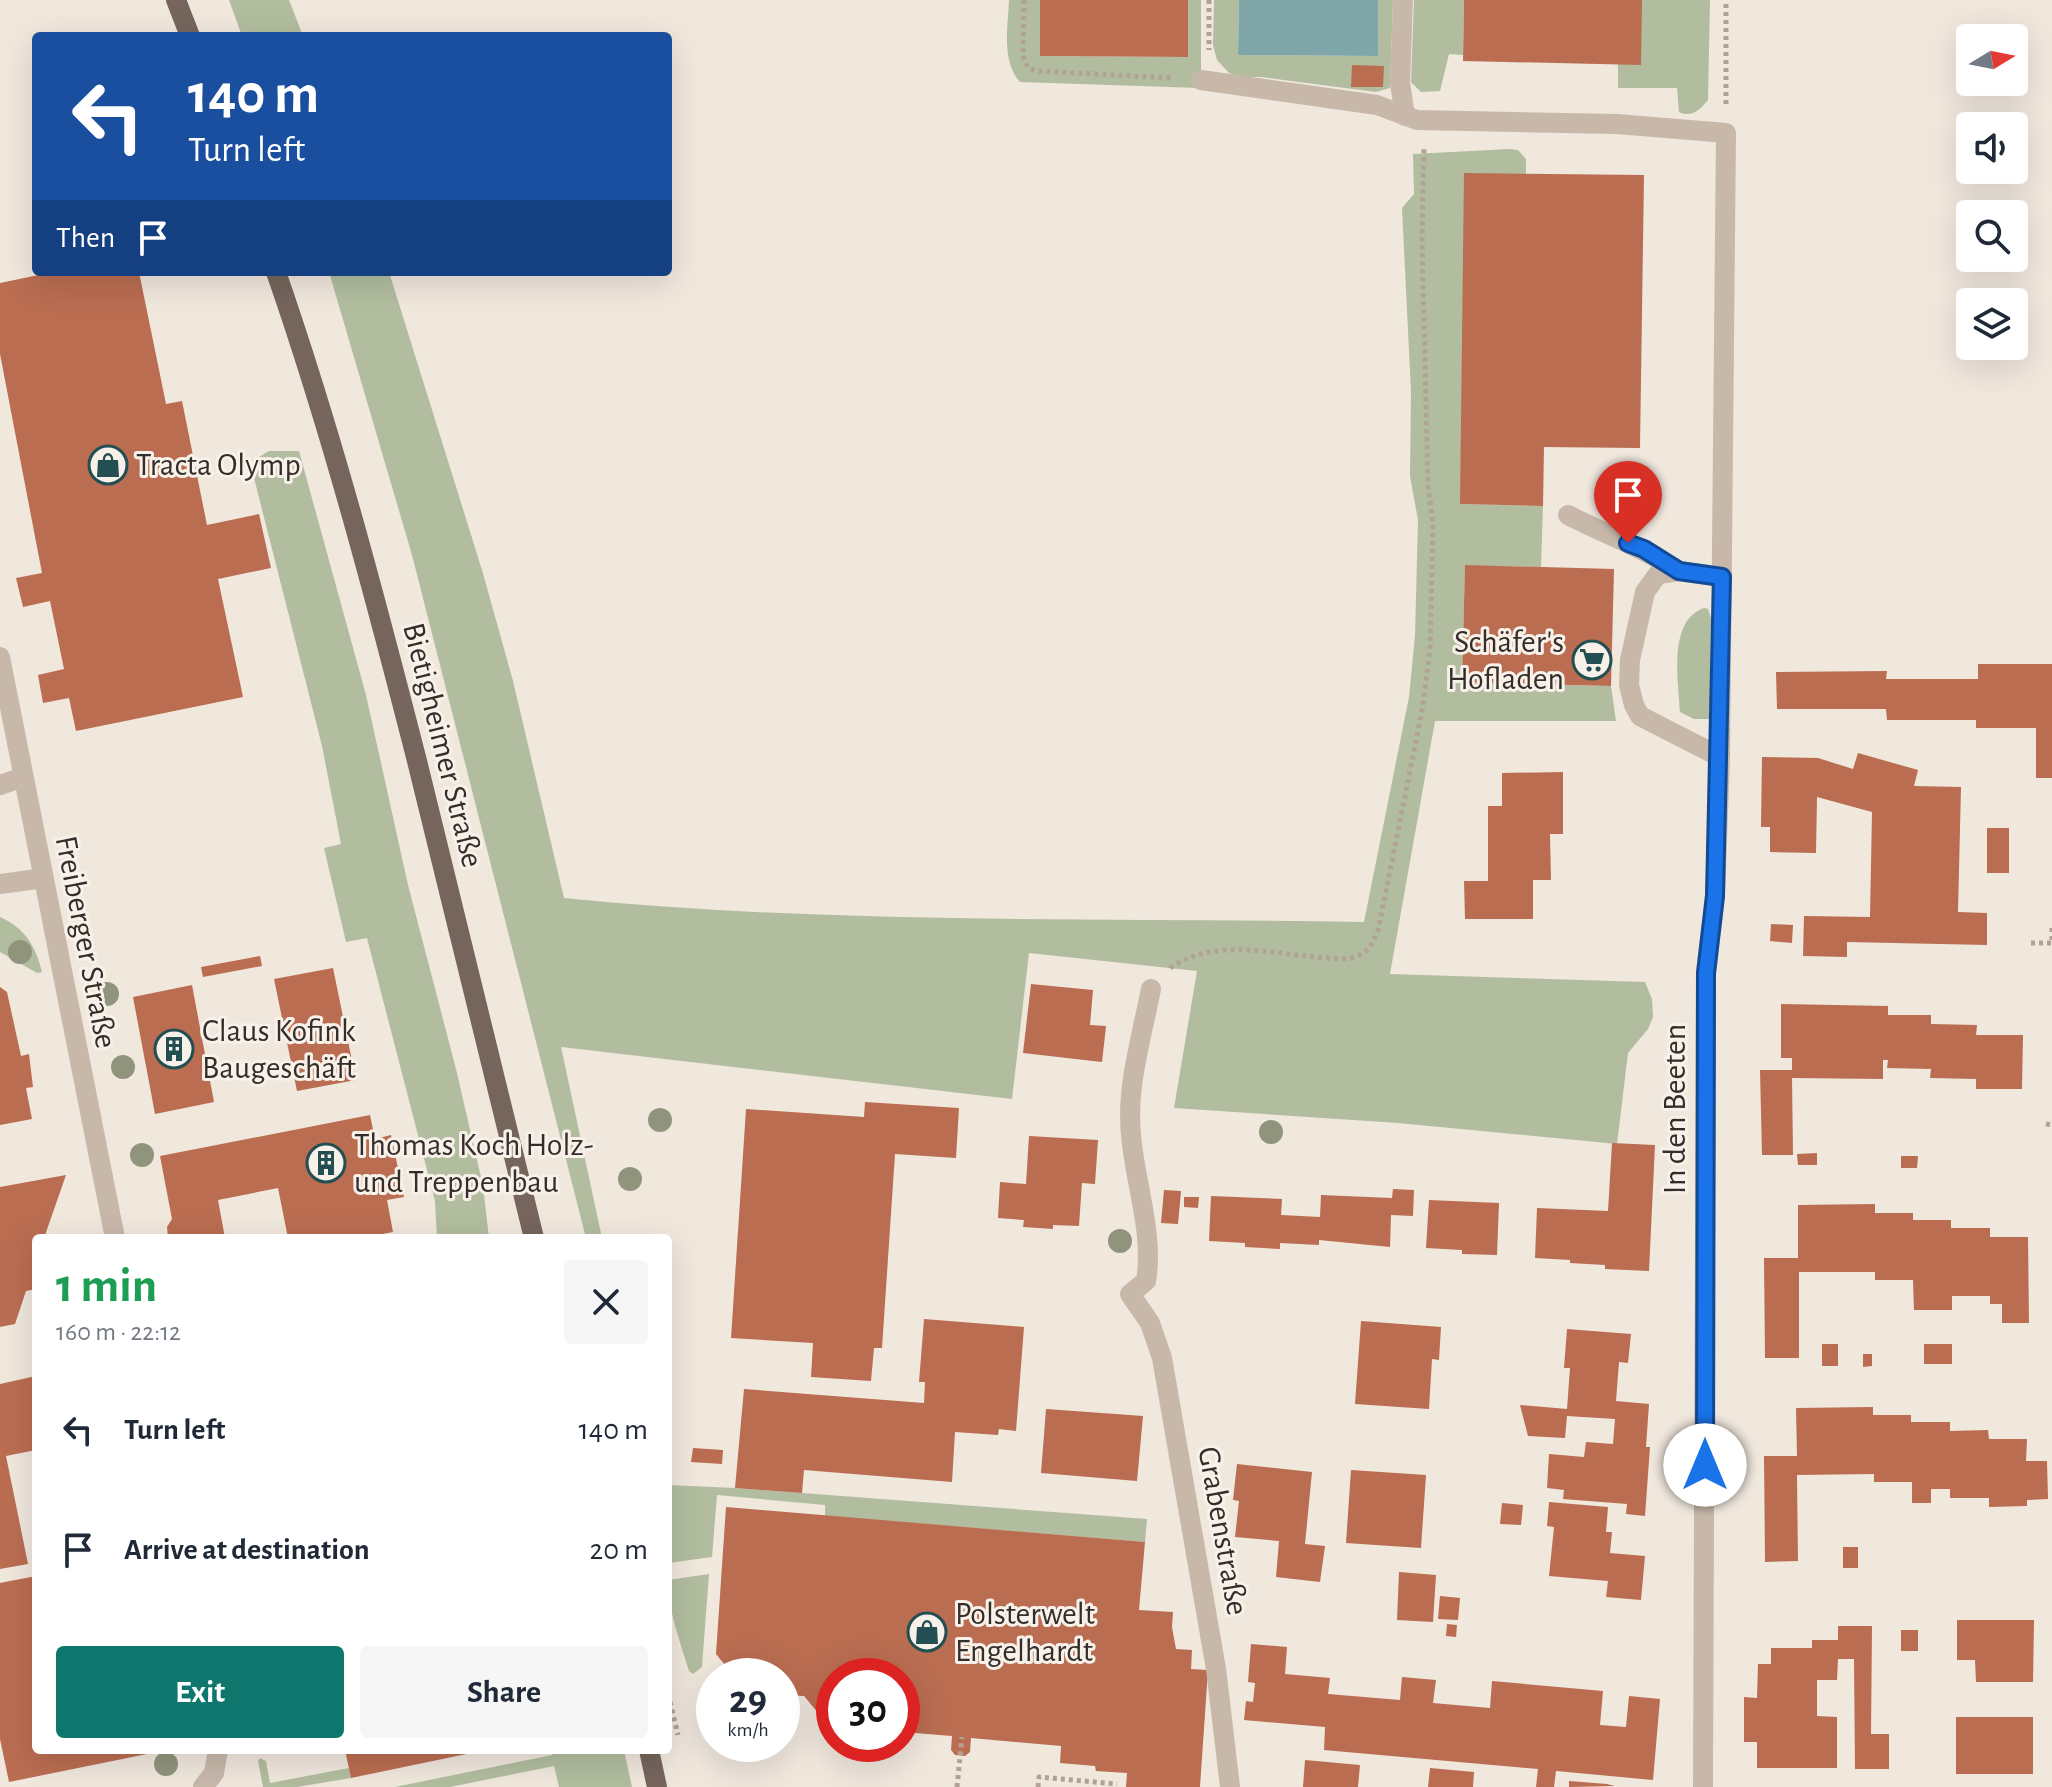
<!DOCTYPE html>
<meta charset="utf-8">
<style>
:root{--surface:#fff;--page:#f6f6f7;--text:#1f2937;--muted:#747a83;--accent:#0f766e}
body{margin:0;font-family:"Alegreya Sans",sans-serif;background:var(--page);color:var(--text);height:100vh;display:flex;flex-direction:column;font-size:30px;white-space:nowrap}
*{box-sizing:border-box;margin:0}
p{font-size:26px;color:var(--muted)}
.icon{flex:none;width:44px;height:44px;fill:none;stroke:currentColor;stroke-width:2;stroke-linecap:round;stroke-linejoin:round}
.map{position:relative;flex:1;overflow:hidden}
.side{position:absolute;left:32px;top:1234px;width:640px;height:520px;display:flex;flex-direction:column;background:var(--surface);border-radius:8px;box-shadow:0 8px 32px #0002}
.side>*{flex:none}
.banner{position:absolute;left:32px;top:32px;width:640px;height:244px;border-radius:8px;box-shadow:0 8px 32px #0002;background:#1a4fa0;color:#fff;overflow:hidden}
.needle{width:52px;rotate:80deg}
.controls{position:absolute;left:1956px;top:24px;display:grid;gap:16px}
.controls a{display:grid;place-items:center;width:72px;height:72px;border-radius:8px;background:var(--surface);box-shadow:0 8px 32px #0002;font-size:40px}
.speed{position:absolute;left:696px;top:1658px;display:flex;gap:16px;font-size:40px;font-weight:700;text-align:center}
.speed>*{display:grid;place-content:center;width:104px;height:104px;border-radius:50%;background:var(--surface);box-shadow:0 8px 32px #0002;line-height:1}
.speed small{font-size:20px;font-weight:400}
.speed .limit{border:12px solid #d22;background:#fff;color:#111}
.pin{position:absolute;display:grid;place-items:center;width:68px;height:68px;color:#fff;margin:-82px -34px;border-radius:50% 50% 50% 0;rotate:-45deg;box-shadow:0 0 8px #0007}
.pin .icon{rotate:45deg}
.me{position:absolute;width:88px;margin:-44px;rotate:0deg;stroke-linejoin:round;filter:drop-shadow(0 0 6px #0008)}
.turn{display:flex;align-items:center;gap:28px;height:168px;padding:0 24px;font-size:36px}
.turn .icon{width:104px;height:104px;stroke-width:2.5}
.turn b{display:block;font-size:56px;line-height:68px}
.then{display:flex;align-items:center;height:76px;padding:0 24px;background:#0003;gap:16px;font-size:30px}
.round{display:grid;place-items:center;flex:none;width:84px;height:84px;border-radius:8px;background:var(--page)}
.head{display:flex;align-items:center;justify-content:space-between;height:136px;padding:0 24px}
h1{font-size:48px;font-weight:600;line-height:60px;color:#1e9e55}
.action{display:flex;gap:16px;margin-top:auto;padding:16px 24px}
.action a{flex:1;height:92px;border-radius:8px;background:var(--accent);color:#fff;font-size:32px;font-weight:600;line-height:92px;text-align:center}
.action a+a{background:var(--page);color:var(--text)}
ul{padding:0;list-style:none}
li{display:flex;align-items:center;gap:24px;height:120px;padding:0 24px}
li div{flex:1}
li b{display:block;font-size:30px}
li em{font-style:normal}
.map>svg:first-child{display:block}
</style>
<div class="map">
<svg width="2052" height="1787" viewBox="0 0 2052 1787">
<rect width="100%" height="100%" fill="#f0e7dd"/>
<!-- green -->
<g fill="#b2bd9f">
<path d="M229,0h60l14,36h-61z"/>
<path d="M1009,0h31v56l147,1 1,-57h13v68l-2,20 -179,-6c-19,-21 -12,-56 -11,-82z"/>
<path d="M1214,0h25l-1,55 139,1 1,-56h15l-3,88 -14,4 -115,-15h-21l-11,-4 -12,-13 -4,-15z"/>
<path d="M1414,0h50l-1,55 -14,-1 -9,37 -19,1 -10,-10z"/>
<path d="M1642,0h68l-2,100c-8,10 -17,18 -29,12l-2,-24h-59v-24z"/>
<path d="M1509,149l9,1 8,9v15l-66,330 83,2 -2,61 -76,-1 -3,116 149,4 5,35h-181l-45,253 255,8 7,17 1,18 -5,12 -20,24 -11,91 -219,-21 -224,-15 23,-137 -168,-18 -17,146 -451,-52 41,191h-16l-174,-683 -83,-283h60l93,298 31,111 51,217c266,27 533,19 800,24l45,-225 6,-61 3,-116 -8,-44 1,-84 -9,-184 12,-14 -1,-40z"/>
<path d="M269,451h30l67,244 42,190 48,184 27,117 6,52h-52l-2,-37 -68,-263 -21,4 -22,-94 17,-4 -19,-98 -71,-280 3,-6z"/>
<path d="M1704,608l4,1 3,9 -1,101h-16l-14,-7c-1,-30 -13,-91 24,-104z"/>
<path d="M0,917c25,11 36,30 42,55l-5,1 -37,-21z"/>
<path d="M668,1485l67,3 412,31 -2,23 -320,-26v-11l-108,-10 -5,62 -44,6z"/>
<path d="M709,1574l-7,93 -9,7 -4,-3c-9,-30 -21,-60 -21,-91z"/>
<path d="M552,1750h72l8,37h-73l-5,-21 -104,21h-55l157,-32z"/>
<path d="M260,1758l6,3 4,22 79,-15 2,10 -54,9h-34l-5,-26z"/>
</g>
<!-- water -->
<path fill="#7fa7aa" d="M1239,0h139v56l-140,-1z"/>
<!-- building -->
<g fill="#ba6d51">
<path d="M1040,0h148v57l-148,-1z"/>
<path d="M1464,0h178l-1,65 -178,-4z"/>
<path d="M1352,65l32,1 -1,21h-32z"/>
<path d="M1464,173l180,2 -4,273 -96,-1 -1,59 -83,-2z"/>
<path d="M53,272h86l27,132 16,-3 25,124 52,-11 12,54 -53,11 25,118 -167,34 -7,-33 -26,5 -5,-28 26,-6 -14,-68 -27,6 -7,-29 26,-5 -42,-219v-71z"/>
<path d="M1465,565l149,4 -3,117 -149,-4z"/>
<path d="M1978,664h74v114h-16v-50h-60v-8h-89l-1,-11h-109l-1,-37 111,-1 -1,8h92z"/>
<path d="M1858,753l60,17 -4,16 47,1 -3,125 29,1v32l-140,-3v15l-44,-1 1,-40 66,1 2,-105 -55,-15 -1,56 -46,-1v-25h-9l1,-70 56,1 35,11z"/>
<path d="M1563,772v62h-13l1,46h-18v39h-68l-1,-38h24v-75h14v-33z"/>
<rect x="1987" y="828" width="22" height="45"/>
<path d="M1771,924l22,1 -1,18 -22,-2z"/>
<path d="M260,956l2,10 -59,11 -2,-10z"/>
<path d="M333,968l23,112 -59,11 -23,-112z"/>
<path d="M1031,984l62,6 -3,35 16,1 -4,36 -79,-9z"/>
<path d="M192,985l22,117 -59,12 -22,-117z"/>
<path d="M0,987l7,5 14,64 8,-2 4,33 -7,1 6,31 -32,6z"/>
<path d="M1781,1004l107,2v9h43v9l46,1 -1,10h47l-1,54h-46v-10l-46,-1 1,-9 -44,-1 1,-8h-5v19l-91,-1 1,77h-31l-2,-85h32v-12h-11z"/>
<path d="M865,1102l94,6 -3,50 -61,-4 -13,194h-8l-3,33 -60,-4 2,-34 -82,-5 15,-229 118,8z"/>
<path d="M370,1115l5,24 16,-4 13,62 -17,3 6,32 -32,6h-73l-10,-50 -60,12 7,38h-57l-1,-11 5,-8 -12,-63z"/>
<path d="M1029,1136l69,4 -3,44 -13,-1 -3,43 -26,-1v4l-30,-2 1,-7 -26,-2 2,-36 26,2z"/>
<path d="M1612,1143l43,2 -6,126 -44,-2v-4l-35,-2v-3l-35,-2 2,-50 71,3z"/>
<path d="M1817,1153v12h-19l-1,-11z"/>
<path d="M1901,1156h17l-1,12h-16z"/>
<path d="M66,1175l-22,63h-8v51l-10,2 -11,33 -15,3v-140z"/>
<path d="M1393,1189l21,1 -1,26 -22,-1 -1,32 -71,-7v5l-39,-2v6l-35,-2v-4l-36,-2 2,-45 71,3 -1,16 39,2 1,-22 71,3z"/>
<path d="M1164,1190l17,1 -3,33 -17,-1z"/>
<path d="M1184,1197h15l-1,11 -14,-1z"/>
<path d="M1429,1200l70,3 -2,52 -35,-1v-4l-36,-2z"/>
<path d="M1875,1204v9h38v7h38v8h39v9h38l1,86h-27v-19h-12v-8h-38v14h-38l-1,-30h-38v-8h-76v86h-34l-1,-100h34v-53z"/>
<path d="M924,1319l100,8 -8,104 -17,-2 -1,6 -43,-3 -3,50 -148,-12 -2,23 -67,-5 9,-99 180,14 1,-21h-6z"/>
<path d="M1361,1321l80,6 -2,33 -7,-1 -3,50 -74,-5z"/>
<path d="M1567,1329l64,5 -3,29 -9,-1 -3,39 33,3 -3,43h4l-5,69 -19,-2 1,-10 -64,-5 1,-9 -17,-2 2,-34 35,3 2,-15 27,2 2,-25 -48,-3 -2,22 -37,-2 -8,-31 47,4 3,-41h-6z"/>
<rect x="1822" y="1344" width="16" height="22"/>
<rect x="1924" y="1344" width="28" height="20"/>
<path d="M1863,1354h9v12l-9,1z"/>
<path d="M36,1376v74l-30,6 22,108 -28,5v-185z"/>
<path d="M1873,1407v8h38v7h39v9l38,-1 1,9h38l-1,22h21l1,38 -21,1v6l-38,1v-9h-39v-9h-19v14h-19v-21h-38v-8l-77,1 1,86 -33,1 -1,-106h33l-1,-48z"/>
<path d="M1046,1409l97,7 -6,65 -96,-8z"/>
<path d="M693,1448l30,2 -1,14 -31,-2z"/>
<path d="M1237,1464l75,8 -7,72 20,2 -5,36 -44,-5 3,-36 -44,-4 4,-36 -6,-1z"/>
<path d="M1351,1470l75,5 -5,73 -75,-5z"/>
<path d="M1549,1502l59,5 -2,25h6l-2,21 35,3 -4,44 -35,-3 2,-16 -59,-5 5,-49 -7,-1z"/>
<path d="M1502,1503l21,2 -2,20 -21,-1z"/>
<path d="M726,1507l419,35 -6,68 34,2 -1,15 4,22 16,1 -1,19 17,1 -8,117h-74l1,-14 -31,-2 -1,-5 -35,-3 1,-17 -90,-8 -1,14 -5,4 -10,-1 -4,-5 1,-14 -50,-4v-56h-68v50l-6,-1 -24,-29 -22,-1v-19h-48l-18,-22z"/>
<rect x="1843" y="1547" width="15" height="21"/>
<path d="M1399,1572l37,3 -3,47 -36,-2z"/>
<path d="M36,1576v174h118l-2,3 -143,29 -9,-43v-156z"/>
<path d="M1440,1596l20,2 -2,22 -20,-1z"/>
<path d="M1957,1620h77l-1,62h-57l-1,-22h-18z"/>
<path d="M1447,1624l10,1 -1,12 -10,-1z"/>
<path d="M1838,1626h34l-1,108h18v35h-34l-1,-110h-16l-1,21h-20v36l20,1v51h-80v-26h-13v-45l13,1 1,-34h13v-16h41v-8h26z"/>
<rect x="1901" y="1630" width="17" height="21"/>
<path d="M1251,1644l36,3 -2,27 45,4 -2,16 72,6 2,-23 34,3 -3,23 57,5 2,-27 111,10 -3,34 26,2 3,-31 31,3 -7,81 -97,-9 -2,16h-18l2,-18 -214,-19 1,-23 -81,-7 2,-19 7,1 2,-19 -7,-1z"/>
<rect x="1956" y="1717" width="77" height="57"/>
<path d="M345,1750h136v1l-130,27z"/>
<path d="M1305,1760l55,5 -2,22h-55z"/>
<path d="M1430,1768l44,4 -1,15h-45z"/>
<path d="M1569,1781l38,3 8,2 -46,1z"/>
</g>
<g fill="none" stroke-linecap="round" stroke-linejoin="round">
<!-- path -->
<g stroke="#b2a295" stroke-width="5" stroke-dasharray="4 4" stroke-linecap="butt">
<path d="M1024,0l-1,56 5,12 9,3 136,7"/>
<path d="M1209,0v50"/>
<path d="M1726,104v-104"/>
<path d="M2031,943h21v-16"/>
<path d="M1170,968c44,-30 97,-15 146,-11 14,1 31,4 44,-2 11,-6 13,-14 18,-24l44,-220 8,-61 3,-126 -5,-38 -6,-246 2,-91"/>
<path d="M2046,1124l6,1"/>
<path d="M668,1694l10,41"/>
<path d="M957,1787l5,-50"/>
<path d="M1038,1787l1,-10 78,7"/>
</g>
<!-- minor -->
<g stroke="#c7b8aa" stroke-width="20">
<path d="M1403,0l-3,83 5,33"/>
<path d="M1201,80l176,25 40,15 200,4 109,9 -6,624 -5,139 -9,77 -3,814"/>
<path d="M1568,515c37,19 76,33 111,56"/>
<path d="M0,657l115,581"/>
<path d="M1720,757l-80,-41 -6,-11 -5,-20 1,-25 15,-68 13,-18 21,-3 43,6"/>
<path d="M0,785l23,-8"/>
<path d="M0,884l44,-6"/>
<path d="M1151,989c-9,47 -25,98 -20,146 4,48 23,98 15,146l-16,13 20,29 12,35 54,311 14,118"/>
<path d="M203,1787l11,-14 4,-23"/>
</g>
<!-- major -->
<g stroke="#75655c" stroke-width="20">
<path d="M176,0l14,36"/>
<path d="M276,272c56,161 99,325 141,489 40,159 79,318 117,477"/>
<path d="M649,1750l8,37"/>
</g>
</g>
<!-- trees -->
<g fill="#91947d">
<circle cx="20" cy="952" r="12"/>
<circle cx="107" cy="994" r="12"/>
<circle cx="123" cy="1067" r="12"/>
<circle cx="660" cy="1120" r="12"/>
<circle cx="1271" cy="1132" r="12"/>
<circle cx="142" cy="1155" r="12"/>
<circle cx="630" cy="1179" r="12"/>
<circle cx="1120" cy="1241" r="12"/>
<circle cx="166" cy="1764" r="12"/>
</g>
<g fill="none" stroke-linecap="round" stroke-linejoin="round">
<defs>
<path id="route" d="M1628,543l16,6 35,22 43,6 -7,319 -9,77 -1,492"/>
</defs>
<!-- route casing -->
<use href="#route" stroke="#114b97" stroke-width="20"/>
<!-- route -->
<use href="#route" stroke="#1a73e8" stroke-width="14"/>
</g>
<!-- icons -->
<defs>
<symbol id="shop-ring" viewBox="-11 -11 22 22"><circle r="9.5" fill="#f8f1e9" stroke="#234e52" stroke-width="1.5"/><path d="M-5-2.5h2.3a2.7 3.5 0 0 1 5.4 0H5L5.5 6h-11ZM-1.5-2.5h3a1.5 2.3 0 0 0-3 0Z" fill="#234e52"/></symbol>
<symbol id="supermarket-ring" viewBox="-11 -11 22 22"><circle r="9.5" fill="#f8f1e9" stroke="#234e52" stroke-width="1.5"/><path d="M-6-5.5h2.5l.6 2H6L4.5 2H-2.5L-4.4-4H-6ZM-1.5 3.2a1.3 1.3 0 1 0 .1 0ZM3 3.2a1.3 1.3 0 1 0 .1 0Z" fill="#234e52"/></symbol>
<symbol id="building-ring" viewBox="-11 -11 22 22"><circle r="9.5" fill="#f8f1e9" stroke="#234e52" stroke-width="1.5"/><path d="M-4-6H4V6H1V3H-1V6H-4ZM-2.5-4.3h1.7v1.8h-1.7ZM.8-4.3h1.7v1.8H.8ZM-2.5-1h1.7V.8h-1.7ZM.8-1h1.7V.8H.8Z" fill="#234e52"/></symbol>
</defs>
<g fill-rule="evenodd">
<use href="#shop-ring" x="86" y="443" width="44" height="44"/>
<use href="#supermarket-ring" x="1570" y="638" width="44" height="44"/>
<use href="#building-ring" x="152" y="1027" width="44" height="44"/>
<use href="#building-ring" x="304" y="1141" width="44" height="44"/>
<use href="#shop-ring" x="905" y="1610" width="44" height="44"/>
</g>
<g text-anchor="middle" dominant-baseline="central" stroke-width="6" stroke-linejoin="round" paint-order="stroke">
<!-- poi labels -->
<g font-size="32" fill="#352d29" stroke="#f8f1e9" text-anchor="start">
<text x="136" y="465">Tracta Olymp</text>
<text x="1564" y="642" text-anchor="end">Schäfer's<tspan x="1564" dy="37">Hofladen</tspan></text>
<text x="202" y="1031">Claus Kofink<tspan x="202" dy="37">Baugeschäft</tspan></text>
<text x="354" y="1145">Thomas Koch Holz-<tspan x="354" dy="37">und Treppenbau</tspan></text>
<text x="955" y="1614">Polsterwelt<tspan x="955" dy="37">Engelhardt</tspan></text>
</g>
<!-- street labels -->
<g font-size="32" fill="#352d29" stroke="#f8f1e9">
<text transform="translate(443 745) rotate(76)">Bietigheimer Straße</text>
<text transform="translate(86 942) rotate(79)">Freiberger Straße</text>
<text transform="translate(1675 1109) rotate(-90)">In den Beeten</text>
<text transform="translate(1223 1531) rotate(80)">Grabenstraße</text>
</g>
</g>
</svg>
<div class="controls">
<a><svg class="needle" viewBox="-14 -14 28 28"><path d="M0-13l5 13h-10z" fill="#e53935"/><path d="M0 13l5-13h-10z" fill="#747a83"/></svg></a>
<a><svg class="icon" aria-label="sound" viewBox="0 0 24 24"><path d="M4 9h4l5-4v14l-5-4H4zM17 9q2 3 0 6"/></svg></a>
<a><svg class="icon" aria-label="search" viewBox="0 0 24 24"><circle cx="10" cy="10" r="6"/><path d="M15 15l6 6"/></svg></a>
<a><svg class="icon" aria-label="layers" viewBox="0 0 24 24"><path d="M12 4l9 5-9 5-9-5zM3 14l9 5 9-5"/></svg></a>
</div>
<div class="speed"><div>29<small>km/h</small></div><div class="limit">30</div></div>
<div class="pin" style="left:1628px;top:543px;background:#d93025"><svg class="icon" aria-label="arrive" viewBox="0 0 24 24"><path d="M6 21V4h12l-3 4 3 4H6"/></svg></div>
<svg class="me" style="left:1705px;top:1465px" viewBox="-20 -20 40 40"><circle r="19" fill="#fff"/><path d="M0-13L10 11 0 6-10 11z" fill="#1a73e8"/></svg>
<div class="banner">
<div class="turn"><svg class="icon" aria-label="left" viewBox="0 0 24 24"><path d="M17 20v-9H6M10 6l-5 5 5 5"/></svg><div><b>140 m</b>Turn left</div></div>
<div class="then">Then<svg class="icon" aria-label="arrive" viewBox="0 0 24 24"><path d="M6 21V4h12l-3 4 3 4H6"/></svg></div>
</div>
<section class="side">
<div class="head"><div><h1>1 min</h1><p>160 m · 22:12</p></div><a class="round"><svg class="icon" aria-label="close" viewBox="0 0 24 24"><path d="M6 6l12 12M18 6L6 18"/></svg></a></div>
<ul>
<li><svg class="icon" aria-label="left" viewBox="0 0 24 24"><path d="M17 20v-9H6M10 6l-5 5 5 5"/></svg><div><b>Turn left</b></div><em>140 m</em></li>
<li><svg class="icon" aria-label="arrive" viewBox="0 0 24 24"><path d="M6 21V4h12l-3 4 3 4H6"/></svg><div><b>Arrive at destination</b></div><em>20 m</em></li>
</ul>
<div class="action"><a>Exit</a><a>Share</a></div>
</section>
</div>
